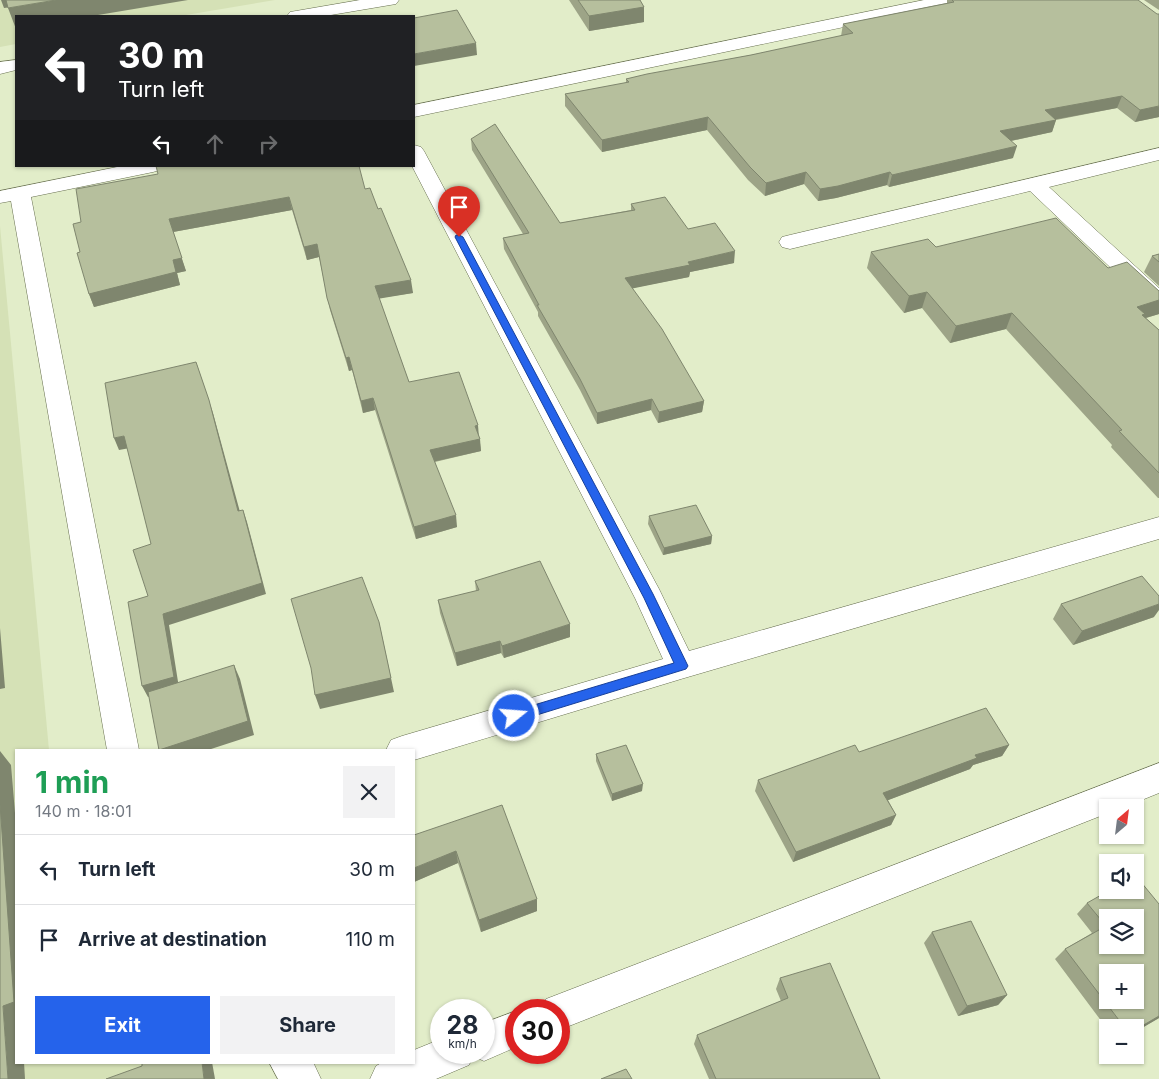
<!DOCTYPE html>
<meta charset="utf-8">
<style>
:root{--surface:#fff;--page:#f2f2f3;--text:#1f2937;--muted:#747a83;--line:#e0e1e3;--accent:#2563eb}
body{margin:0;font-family:Inter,sans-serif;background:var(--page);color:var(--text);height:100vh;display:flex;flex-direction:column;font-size:19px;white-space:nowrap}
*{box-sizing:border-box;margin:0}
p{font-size:16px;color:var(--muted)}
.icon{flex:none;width:28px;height:28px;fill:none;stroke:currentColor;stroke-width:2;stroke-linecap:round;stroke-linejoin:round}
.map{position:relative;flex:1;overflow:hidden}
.sheet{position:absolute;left:15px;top:749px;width:400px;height:315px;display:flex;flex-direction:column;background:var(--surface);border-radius:0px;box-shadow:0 1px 4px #0004}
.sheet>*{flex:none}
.banner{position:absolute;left:15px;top:15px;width:400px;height:152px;border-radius:0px;box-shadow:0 1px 4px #0004;background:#202124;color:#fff;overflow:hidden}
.needle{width:32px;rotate:28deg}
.buttons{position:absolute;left:1099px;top:799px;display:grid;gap:10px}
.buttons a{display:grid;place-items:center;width:45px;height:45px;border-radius:0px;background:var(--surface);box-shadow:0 1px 4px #0004;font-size:25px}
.speed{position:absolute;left:430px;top:999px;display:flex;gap:10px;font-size:25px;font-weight:700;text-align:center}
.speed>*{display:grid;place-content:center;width:65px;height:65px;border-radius:50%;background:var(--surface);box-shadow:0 1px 4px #0004;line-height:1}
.speed small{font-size:12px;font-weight:400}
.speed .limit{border:8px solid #d22;background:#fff;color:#111}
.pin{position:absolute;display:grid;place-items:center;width:42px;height:42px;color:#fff;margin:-51px -21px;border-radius:50% 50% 50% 0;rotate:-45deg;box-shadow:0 0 5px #0007}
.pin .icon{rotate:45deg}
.me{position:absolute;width:55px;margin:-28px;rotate:73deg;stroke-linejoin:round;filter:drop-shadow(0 0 4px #0008)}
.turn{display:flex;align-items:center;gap:18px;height:105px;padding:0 20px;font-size:22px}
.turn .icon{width:65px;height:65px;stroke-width:2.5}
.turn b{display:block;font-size:35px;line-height:42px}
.lanes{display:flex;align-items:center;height:48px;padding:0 20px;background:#0003;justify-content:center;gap:25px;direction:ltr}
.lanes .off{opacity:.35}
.round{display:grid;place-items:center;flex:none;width:52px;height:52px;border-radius:0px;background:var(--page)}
.summary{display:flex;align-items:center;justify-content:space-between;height:85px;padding:0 20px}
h1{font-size:30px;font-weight:700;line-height:38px;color:#1e9e55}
.primary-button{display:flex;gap:10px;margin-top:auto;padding:10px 20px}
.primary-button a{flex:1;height:58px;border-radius:0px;background:var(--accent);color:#fff;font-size:20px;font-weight:700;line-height:58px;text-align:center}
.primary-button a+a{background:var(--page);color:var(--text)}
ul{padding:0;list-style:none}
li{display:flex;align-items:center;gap:15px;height:70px;padding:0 20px;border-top:1px solid var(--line)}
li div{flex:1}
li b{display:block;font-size:19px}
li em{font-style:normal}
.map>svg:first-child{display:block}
</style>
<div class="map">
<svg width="1159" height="1079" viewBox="0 0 1159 1079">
<rect width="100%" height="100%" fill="#e2edc9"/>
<!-- built -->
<g fill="#d5e1b6">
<path d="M0,0h275l-95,16h-164v28l-16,3z"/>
<path d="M0,226l49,524h-33v312l189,1 3,16h-208z"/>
</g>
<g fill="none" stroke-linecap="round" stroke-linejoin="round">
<defs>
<g id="minor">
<path d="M360,0h39l-3,4 -6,1 -65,11h-38l3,-4 6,-1z"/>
<path d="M924,0h34l-3,4 -6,1 -535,112v-12z"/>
<path d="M16,60v10l-16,4v-12z"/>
<path d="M414,145l7,2 3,4 235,438 30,62 470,-134v22l-478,140 -267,81v-10h-28l5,-10 11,-4 261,-77 -28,-61 -223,-432h2z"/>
<path d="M1159,148v12l-110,27 110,101v20l-8,-2 -121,-115 -240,58 -8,-2 -3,-5 3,-5 8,-2z"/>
<path d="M122,166h41l-3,4 -7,2 -122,25 108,553h-32l-96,-549 -11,2v-12z"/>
<path d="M1159,763v30l-37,15h-14v5l-549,217v-20h-18l5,-11 13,-5z"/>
<path d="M516,1011v36l-32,14 -11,-5 -4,9 -33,14h-66l6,-13 7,-4h31v-12l27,-11v13h43v-29z"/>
<path d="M269,1062h44l8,17h-43z"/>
</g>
</defs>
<!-- minor casing -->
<use href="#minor" stroke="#676f50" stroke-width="1"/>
<!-- minor -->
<use href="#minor" fill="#fff" fill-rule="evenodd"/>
</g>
<!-- wall -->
<g fill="#9da487">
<path d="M569,0h71l4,7v15l-55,9z"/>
<path d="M947,0h191l21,117 -24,5 -18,-14 -61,12 -4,12 -41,9 2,17 -124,29 -2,-2 -51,13 -18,3 -14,-17 -39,12 -17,-16 -41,-50 -105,22 -37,-46v-12l61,-11v-4l125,-24 90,-19 2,-12 104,-21z"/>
<path d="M1144,0h15v10z"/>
<path d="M471,139l89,84 71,-13v-6l57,25 46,34 -44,9 -1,5 -57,11 72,113 -2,11 -44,11 -7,-13 -54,14 -17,-34 -42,-74v-4l-34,-63 -1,-11 20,-4 -51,-84z"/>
<path d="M158,174l207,15 13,20 35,84 -34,5 30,84 70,54 2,15 -46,11 22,65 -41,12 -41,-129 -12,3 -11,-43 -3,1 -19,-61 -11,-53 -12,3 -15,-50 -119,22 13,39 -9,2 3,12 -86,22 -5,-13 -9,-42 1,-30z"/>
<path d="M936,247l172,21 51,23v23l-13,4 13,12v168h-1l-47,-51 1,-2 -106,-116 -56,14 -28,-35 -18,5 -37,-45 4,-16z"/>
<path d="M1159,254v32l-15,-14 8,-16z"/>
<path d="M649,516l63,20 -1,8 -48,11 -15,-31z"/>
<path d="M475,581l95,56 -66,21 -3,-5 -44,13 -17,-53 -2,-13 38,-9z"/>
<path d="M1061,604l93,13 -81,28 -20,-26z"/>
<path d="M1009,745l-7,11 -29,9 -3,4 -82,31 8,15 -5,10 -98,37 -38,-71 3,-11 101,-28z"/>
<path d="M596,754l46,37 -30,10 -16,-40z"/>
<path d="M502,805l35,106 -56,21 -23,-69 -44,19z"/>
<path d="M1087,903l72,1v114l-24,14v-4h-27v2l-53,-71 10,-10 27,-16 -15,-19z"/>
<path d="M932,932l75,63 -9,10 -40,11 -34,-73z"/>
<path d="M780,978l100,101h-171l-15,-35 3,-9 84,-34 -5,-12z"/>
</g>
<!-- shaded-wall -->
<g fill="#7f866e">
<path d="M1,0h9l2,7 -8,1z"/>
<path d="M56,0h132l-96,16h-76v13l-8,-21z"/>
<path d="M644,7v15l-55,9v-15z"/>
<path d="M476,43l1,12 -63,11v-12z"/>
<path d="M1122,96l-5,12 -76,14 4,-12z"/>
<path d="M1159,106v11l-24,5 5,-12z"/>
<path d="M708,117l-1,13 -105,22v-12z"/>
<path d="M1056,120l-4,12 -56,12 4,-13z"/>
<path d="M1017,146l-4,12 -124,29 3,-12z"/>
<path d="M806,172l-2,12 -39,12 1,-13z"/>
<path d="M890,172l-3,13 -51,13 -18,3 2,-12z"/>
<path d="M289,197l3,13 -119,22 13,39 -9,2 3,12 -86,22 -5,-13 84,-34 -4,-41z"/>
<path d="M317,244l2,13 -12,3 -3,-13z"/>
<path d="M735,251l-1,12 -44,9 -1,5 -64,13v-12l63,-16z"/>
<path d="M411,280l2,13 -36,6 -2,-13z"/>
<path d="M927,292l-5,16 -18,5 5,-17z"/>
<path d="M1159,300v14l-17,5 -5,-12z"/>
<path d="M1012,313l-6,16 -56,14 6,-17z"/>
<path d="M349,357l3,13 -3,1 -3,-13z"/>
<path d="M196,362l17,51 30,110 -5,-12z"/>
<path d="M373,398l2,12 -12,3 -2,-12z"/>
<path d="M652,399l-1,11 -54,14v-11z"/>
<path d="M704,401l-2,11 -44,11 1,-11z"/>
<path d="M478,425l1,13 -4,-12z"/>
<path d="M124,436l6,12 -11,2 -5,-12z"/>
<path d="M480,439l1,12 -49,11 -2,-12z"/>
<path d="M243,510l4,12 19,72 -97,31 10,63 -31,9 -6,-11 21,-72z"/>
<path d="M456,515l1,12 -41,12 -2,-12z"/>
<path d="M712,536l-1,8 -48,11 1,-7z"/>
<path d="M1159,604v6l-5,7 -81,28 9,-14z"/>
<path d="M379,622l15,70 -74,17 -5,-14z"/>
<path d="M570,624v13l-66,21 -2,-12z"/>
<path d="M0,628l5,60 -5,1v62l11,14 5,60v237h8l1,17h-17l-5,-73 -3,-202z"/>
<path d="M500,641l1,12 -44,13 -2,-13z"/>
<path d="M234,665l6,14 14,56 -46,15h-48z"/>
<path d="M1009,745l-7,11 -29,9 -3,4 -92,35 5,-11 92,-38z"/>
<path d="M643,784l-1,7 -30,10v-7z"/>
<path d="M896,815l-5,10 -98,37 3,-10z"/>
<path d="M456,851l2,12 -44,19v-14z"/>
<path d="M537,899v12l-56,21 -2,-12z"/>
<path d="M1007,995l-9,10 -40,11 9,-10z"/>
<path d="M1159,1016v2l-24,14v-2z"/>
<path d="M202,1062h10l3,17h-11z"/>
</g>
<!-- building -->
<g fill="#b6bf9d" stroke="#7f866e" fill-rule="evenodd">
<path d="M6,0h50l-48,8z"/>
<path d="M578,0h62l4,7 -55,9z"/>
<path d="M952,0h186l19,14h2v92l-19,4 -18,-14 -77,14 11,10 -56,11 17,15 -125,29 -2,-3 -52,14 -18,3 -14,-17 -40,11 -16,-16 -42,-50 -106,23 -37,-46 64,-12 -3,-3 21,-5 104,-19 102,-22 -10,-9 111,-22z"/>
<path d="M457,10l19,33 -62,11v-36z"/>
<path d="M495,124l65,99 75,-13 -4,-6 34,-7 23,32 27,-6 20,28 -47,11 2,3 -65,13 37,51 42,72 -45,11 -7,-13 -55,14 -17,-34 -43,-74h2l-36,-67 26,-5 -58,-94z"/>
<path d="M156,166h203l6,23 5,-1 8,21 3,-1 30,72 -36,6 34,96 50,-10 19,53 -3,1 5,13 -50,11 26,65 -42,12 -41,-129 -12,3 -12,-44 -3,1 -19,-60 -10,-54 -13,3 -15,-50 -120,22 13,39 -9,2 3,12 -87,22 -12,-41 3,-1 -7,-28 8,-2 -5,-33 82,-15z"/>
<path d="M1056,218l52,50 19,-6 32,29v9l-22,7 8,7 -3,1 17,15v143l-40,-42 3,-1 -110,-117 -56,13 -29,-34 -18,4 -38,-44 57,-13 8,8z"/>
<path d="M1159,254v8l-7,-6z"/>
<path d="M196,362l13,38 29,111 5,-1 19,73 -99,31 11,63 -32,9 -14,-84 20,-6 -15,-46 18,-6 -27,-108 -10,2 -9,-55z"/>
<path d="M696,505l16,31 -48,12 -15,-32z"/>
<path d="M540,561l30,63 -68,22 -2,-5 -45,12 -17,-53 41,-10 -4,-9z"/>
<path d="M1142,576l17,20v8l-77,27 -21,-27z"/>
<path d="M362,577l17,45 12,56 -76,17 -4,-27 -20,-69z"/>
<path d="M234,665l14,56 -89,29 -11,-58z"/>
<path d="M986,708l23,37 -34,10 2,3 -94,35 13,22 -100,37 -38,-72 97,-35 4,7z"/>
<path d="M626,745l17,39 -31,10 -16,-40z"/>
<path d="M0,804l14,198 -11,4 5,73h-8z"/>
<path d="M502,805l35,94 -58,21 -23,-69 -42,17v-33z"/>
<path d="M1135,876h1l23,28v112l-24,14v-2h-10l-60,-79 41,-23 -19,-23 23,-13h25zM1108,918h27v27h-27zM1108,972h27v28h-27z"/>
<path d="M971,921l36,74 -40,11 -35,-74z"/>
<path d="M830,963l50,116h-164l-19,-44 91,-37 -8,-20z"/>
<path d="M142,1062h60l2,17h-98l36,-13z"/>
<path d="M626,1069l6,10h-31z"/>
</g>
<!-- route -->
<path fill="#2563eb" stroke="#184099" d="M456,235h3l4,2 190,357 35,72 -2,3 -172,53 -5,-2 -2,-4 2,-4 5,-1 160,-48 -30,-65 -189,-361z"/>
</svg>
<div class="buttons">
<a><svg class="needle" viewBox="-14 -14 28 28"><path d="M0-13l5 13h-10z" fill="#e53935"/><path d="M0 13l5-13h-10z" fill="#747a83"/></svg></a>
<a><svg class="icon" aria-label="sound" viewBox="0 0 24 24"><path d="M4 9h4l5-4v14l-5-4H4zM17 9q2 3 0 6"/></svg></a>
<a><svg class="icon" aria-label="layers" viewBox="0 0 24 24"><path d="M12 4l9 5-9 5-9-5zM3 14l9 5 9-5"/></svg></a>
<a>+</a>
<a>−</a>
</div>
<div class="speed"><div>28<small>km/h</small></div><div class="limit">30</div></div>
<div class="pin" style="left:459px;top:237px;background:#d93025"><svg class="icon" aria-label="arrive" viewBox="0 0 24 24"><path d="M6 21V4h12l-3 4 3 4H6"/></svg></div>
<svg class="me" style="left:514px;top:716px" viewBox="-20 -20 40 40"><circle r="17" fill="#2563eb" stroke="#fff" stroke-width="3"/><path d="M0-11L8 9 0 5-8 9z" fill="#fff"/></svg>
<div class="banner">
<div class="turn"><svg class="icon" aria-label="left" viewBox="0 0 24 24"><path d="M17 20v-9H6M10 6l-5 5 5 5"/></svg><div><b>30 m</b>Turn left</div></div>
<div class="lanes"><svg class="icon" aria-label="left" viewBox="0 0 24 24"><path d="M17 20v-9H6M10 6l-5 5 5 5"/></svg><svg class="icon off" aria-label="ahead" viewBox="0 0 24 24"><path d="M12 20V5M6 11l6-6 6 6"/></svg><svg class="icon off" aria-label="right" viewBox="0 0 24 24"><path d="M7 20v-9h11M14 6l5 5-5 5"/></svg></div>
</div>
<section class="sheet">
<div class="summary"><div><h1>1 min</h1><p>140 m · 18:01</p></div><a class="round"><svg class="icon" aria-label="close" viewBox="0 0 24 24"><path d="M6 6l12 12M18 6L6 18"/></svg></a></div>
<ul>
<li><svg class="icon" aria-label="left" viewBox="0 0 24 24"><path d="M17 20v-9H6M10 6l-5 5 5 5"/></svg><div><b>Turn left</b></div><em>30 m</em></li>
<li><svg class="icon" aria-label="arrive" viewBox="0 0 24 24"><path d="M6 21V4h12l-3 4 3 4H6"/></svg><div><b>Arrive at destination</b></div><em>110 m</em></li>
</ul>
<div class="primary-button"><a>Exit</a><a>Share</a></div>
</section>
</div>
